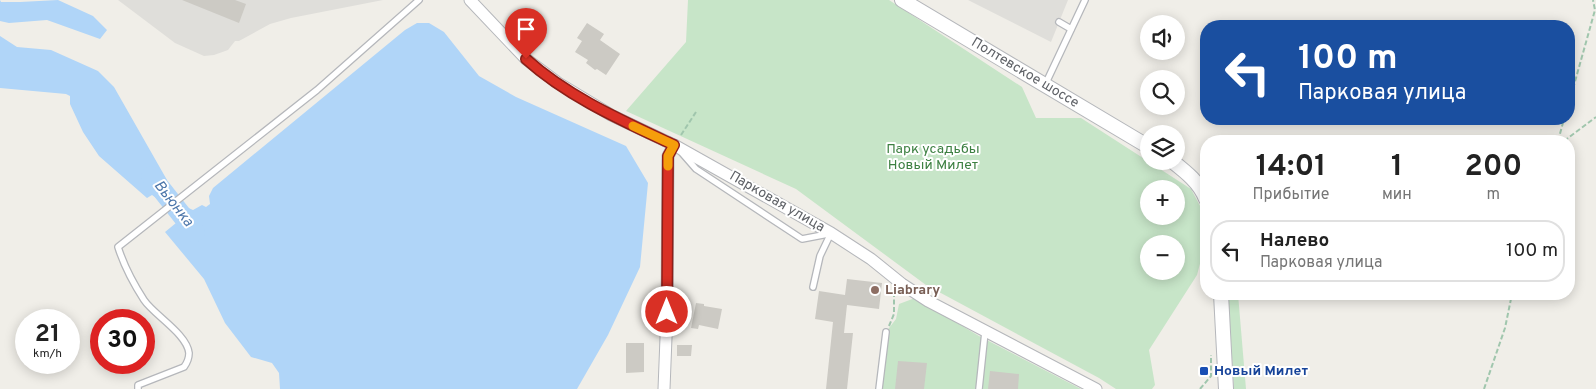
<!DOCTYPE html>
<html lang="ru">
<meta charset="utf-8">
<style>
:root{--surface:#fff;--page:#f6f6f6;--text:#222;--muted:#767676;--line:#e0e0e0}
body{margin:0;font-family:Overpass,sans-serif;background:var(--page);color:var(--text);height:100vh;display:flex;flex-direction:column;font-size:19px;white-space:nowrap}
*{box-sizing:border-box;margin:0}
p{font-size:16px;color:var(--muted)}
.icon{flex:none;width:28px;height:28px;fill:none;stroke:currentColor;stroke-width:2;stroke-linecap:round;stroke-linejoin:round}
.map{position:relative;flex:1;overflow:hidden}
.details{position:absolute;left:1200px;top:135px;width:375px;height:165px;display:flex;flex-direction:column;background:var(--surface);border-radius:20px;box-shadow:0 2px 12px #0003}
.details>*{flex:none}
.hud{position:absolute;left:1200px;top:20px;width:375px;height:105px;border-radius:20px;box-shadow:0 2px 12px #0003;background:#1a4fa0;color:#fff;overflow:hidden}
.controls{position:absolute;left:1140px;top:15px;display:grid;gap:10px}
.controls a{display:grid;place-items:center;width:45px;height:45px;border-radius:50%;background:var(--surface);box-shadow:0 2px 12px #0003;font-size:25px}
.speed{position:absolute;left:15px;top:309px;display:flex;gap:10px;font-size:25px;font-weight:700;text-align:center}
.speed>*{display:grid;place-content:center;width:65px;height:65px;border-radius:50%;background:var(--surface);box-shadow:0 2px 12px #0003;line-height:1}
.speed small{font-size:12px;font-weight:400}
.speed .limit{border:8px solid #d22;background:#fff;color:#111}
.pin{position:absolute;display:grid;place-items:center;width:42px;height:42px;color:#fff;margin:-51px -21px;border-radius:50% 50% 50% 0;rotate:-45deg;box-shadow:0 0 5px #0007}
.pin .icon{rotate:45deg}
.me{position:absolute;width:55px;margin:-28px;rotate:0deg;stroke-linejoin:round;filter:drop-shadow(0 0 4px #0008)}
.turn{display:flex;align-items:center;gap:18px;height:105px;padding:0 15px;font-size:22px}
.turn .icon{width:65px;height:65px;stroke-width:2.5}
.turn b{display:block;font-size:35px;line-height:42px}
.eta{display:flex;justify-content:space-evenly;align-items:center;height:85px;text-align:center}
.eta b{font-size:30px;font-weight:700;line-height:35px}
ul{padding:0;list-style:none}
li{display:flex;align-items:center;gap:15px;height:62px;margin:0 10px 8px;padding:0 5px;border:2px solid var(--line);border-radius:20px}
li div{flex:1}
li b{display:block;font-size:19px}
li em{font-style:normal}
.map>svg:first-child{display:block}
</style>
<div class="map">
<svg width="1596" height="389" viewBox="0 0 1596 389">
<rect width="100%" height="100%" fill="#f0eee8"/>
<!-- industrial -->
<g fill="#dfdeda">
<path d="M118,0h265l-92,18 -21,6 -31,17h-4l-7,9 -14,5 -10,1 -29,-13z"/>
<path d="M968,0h100l-17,42z"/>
</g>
<!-- green -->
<g fill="#c7e5c8" fill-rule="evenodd">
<path d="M688,0h201l133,87 14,31h45l110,71 15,28v24l-9,34 -48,75 6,35 -3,4h-36l-17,-11 -173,-93 -130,-96 -170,-78 60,-69zM1149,189h27v27h-27zM1149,244h27v27h-27z"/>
<path d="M1228,294h10l8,95h-12z"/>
<path d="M915,298l64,38 102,53h-202l7,-57 10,-13 3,-15z"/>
</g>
<!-- water -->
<g fill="#b0d5f8">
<path d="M0,0l1,2h19l38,-2 35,16 14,14 -7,9 -53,-19 -38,3 -9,-2z"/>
<path d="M417,23h12l15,9 35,44 37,21 110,49 22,37 -8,84 -32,68 -31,54h-297l-1,-16 -7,-10 -21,-6 -26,-34 -21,-44 -39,-47 11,-9 -4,-7 12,-10 9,4 9,-5 4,2 4,-3 -1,-8 4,-8 192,-158z"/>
<path d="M0,36l17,11 34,3 47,21 16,16 53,93 -2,2 7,11 -11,8 -9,-6 -5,3 -48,-42 -16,-24 -13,-28v-8l-4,-2 -66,-6z"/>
</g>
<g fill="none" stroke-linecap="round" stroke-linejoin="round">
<!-- river -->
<path stroke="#b0d5f8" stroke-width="20" d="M151,176l44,56"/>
</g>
<!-- building -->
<g fill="#cccac4">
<path d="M182,0h53l11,4 -7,19z"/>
<path d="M587,23l17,11 -4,6 20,14 -14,21 -9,-6 -2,1 -9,-7 2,-3 -13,-8 7,-11 -5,-3z"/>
<path d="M847,279l35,4 -3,26 -32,-4 -3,28h9l-6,56h-21l7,-67 -18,-3 4,-28 26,4z"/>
<path d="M696,303l8,1v2l18,3 -4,20 -19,-4 -1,4 -7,-1z"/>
<path d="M626,343h18v29l-18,1z"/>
<path d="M677,345h15l-1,11h-14z"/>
<path d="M898,361l29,2 -3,26h-29z"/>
<path d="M990,371l29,3 -1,15h-30z"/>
</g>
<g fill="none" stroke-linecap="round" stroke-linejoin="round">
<defs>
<g id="service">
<path d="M1059,22l12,7"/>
<path d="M1045,85l40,-85"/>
<path d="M682,153l14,16 106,70 26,-5"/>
<path d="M813,287l7,-31 11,-23"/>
<path d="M138,389v-4l46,-18c3,-4 5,-9 5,-14 -2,-19 -35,-38 -45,-53 -11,-17 -20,-34 -26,-53l199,-157 102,-90"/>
<path d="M879,389l7,-57"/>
<path d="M979,389l6,-57"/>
</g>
<g id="minor">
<path d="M470,0l56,59 32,24 53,32 63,30 157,88 40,26 31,25 26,17 168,88"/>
<path d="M664,389l3,-77 1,-156 6,-11"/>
</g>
<g id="tertiary">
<path d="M902,0l247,147"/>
<path d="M1172,161c14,11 28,22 34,38"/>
<path d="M1221,294l5,95"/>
</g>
</defs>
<!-- service casing -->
<use href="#service" stroke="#b5b7bb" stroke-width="8"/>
<!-- minor casing -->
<use href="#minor" stroke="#b5b7bb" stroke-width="13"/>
<!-- tertiary casing -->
<use href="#tertiary" stroke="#b5b7bb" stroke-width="16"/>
<!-- path -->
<g stroke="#a0c6ad" stroke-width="2" stroke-dasharray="5 2.5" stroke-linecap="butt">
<path d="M1569,103l26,-93 -2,-10"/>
<path d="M681,135l15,-23"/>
<path d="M1558,141l6,-22"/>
<path d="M1564,141l32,-24"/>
<path d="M889,326l5,-12v-22"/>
<path d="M1200,389l11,-13v-21"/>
<path d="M1484,389l21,-61 7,-34"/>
</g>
<!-- service -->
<use href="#service" stroke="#fff" stroke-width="5.5"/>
<!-- minor -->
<use href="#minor" stroke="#fff" stroke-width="11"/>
<!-- tertiary -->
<use href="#tertiary" stroke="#fff" stroke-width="14"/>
</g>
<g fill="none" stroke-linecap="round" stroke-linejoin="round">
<defs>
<path id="route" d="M526,59c42,38 97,62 148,86l-6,11 -1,156"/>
</defs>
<!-- route casing -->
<use href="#route" stroke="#8d1f18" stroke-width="12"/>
<!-- route -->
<use href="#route" stroke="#d93025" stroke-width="9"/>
<!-- slow -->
<path stroke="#f59e0b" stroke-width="9" d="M633,126l41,19 -6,11v10"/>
</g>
<!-- markers -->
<circle fill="#8d6e63" stroke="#fff" stroke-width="2" cx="875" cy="290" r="5"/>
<rect fill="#1a4fb4" stroke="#fff" stroke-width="2" x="1199" y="366" width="10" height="10" rx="2.5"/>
<g text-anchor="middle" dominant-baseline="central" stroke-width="4" stroke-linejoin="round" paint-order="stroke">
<!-- street labels -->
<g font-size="14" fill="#5f6267" stroke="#fff">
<text transform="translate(1025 73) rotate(31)">Полтевское шоссе</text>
<text transform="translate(777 202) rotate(30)">Парковая улица</text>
</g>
<!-- park labels -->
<g font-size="14" fill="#3d8042" stroke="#fff">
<text x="933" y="149">Парк усадьбы<tspan x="933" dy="16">Новый Милет</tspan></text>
</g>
<!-- education labels -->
<g font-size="14" font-weight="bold" fill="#785e54" stroke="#fff" text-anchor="start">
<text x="885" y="290">Liabrary</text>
</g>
<!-- transit labels -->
<g font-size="14" font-weight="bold" fill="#164399" stroke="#fff" text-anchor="start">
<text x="1214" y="371">Новый Милет</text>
</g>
<!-- water labels -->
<g font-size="15" font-style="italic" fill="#4c76aa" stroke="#fff">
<text transform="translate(173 204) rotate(52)">Вьюнка</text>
</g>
</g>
</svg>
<div class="controls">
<a><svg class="icon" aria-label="sound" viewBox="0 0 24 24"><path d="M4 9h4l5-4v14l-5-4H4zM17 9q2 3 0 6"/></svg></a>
<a><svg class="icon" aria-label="search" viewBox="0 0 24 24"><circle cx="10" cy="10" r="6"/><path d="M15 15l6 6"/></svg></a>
<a><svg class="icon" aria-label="layers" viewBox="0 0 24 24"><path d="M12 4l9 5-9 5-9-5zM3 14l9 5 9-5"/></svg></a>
<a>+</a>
<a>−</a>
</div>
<div class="speed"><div>21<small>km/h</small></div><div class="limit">30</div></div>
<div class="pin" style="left:526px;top:59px;background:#d93025"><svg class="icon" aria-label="arrive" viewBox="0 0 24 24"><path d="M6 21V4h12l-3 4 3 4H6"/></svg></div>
<svg class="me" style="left:667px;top:312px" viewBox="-20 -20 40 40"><circle r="17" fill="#d93025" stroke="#fff" stroke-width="3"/><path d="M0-11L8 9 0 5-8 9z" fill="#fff"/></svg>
<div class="hud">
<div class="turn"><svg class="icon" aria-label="left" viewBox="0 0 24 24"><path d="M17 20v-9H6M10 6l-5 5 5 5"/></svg><div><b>100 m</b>Парковая улица</div></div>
</div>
<section class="details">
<div class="eta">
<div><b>14:01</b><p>Прибытие</p></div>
<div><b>1</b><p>мин</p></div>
<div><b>200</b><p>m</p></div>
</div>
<ul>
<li><svg class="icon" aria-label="left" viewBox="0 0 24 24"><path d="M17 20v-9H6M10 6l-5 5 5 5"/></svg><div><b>Налево</b><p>Парковая улица</p></div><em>100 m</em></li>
</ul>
</section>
</div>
